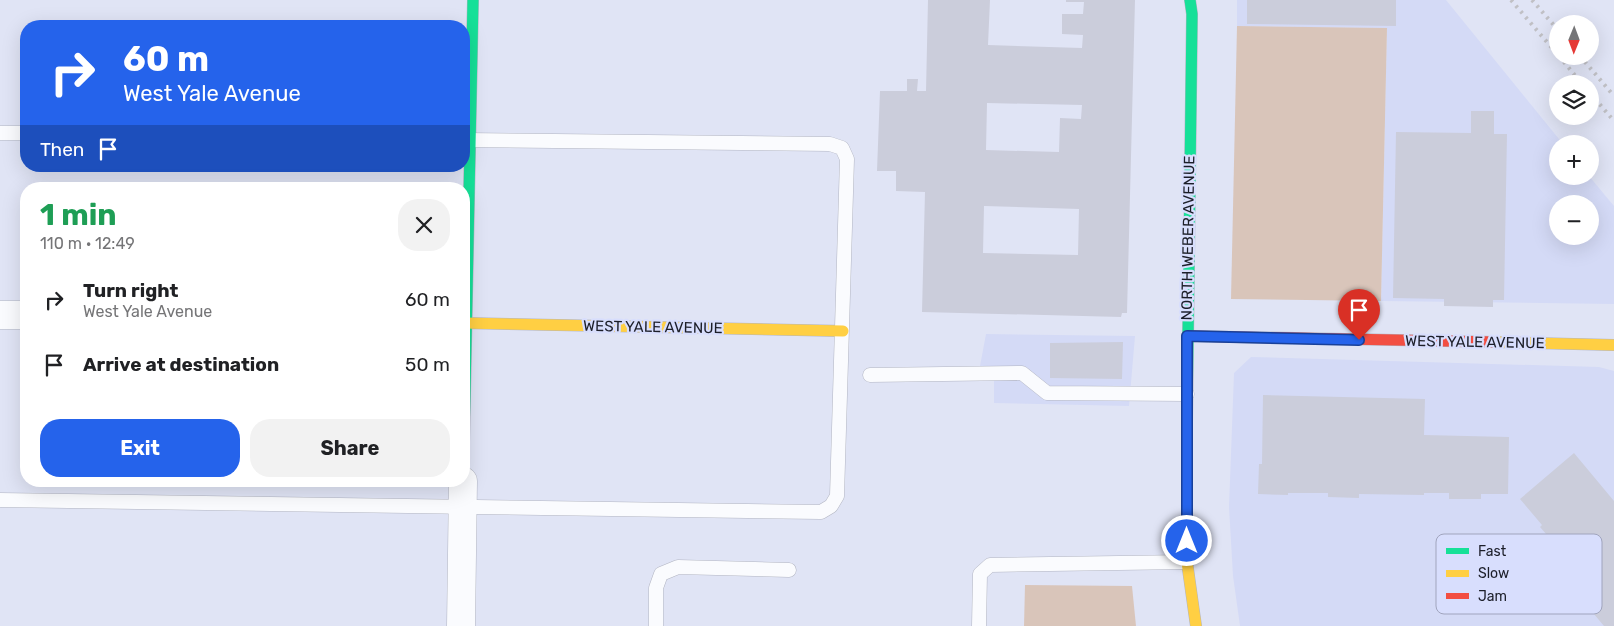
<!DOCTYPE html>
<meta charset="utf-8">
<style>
:root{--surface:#fff;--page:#f2f2f2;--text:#202124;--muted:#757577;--accent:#2563eb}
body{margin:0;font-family:Rubik,sans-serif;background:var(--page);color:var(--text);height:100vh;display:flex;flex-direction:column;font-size:19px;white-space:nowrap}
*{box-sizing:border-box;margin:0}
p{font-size:16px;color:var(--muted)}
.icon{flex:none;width:28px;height:28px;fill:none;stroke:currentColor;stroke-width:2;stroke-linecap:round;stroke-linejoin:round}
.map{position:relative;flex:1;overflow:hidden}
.panel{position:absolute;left:20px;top:182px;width:450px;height:305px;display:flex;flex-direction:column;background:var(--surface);border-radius:20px;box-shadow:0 5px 20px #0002}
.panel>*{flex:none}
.top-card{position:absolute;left:20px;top:20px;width:450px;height:152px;border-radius:20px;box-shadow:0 5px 20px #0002;background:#2563eb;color:#fff;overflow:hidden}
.needle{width:32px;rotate:181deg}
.buttons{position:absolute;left:1549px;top:15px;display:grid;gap:10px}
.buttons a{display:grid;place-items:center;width:50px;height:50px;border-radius:50%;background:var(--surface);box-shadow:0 5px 20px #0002;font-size:25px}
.pin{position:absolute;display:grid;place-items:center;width:42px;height:42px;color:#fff;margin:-51px -21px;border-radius:50% 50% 50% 0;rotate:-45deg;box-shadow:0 0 5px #0007}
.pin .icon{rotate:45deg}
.me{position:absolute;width:55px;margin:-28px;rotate:0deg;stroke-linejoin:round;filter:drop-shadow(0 0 4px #0008)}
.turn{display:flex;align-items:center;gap:18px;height:105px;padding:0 20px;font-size:22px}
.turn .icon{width:65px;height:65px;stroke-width:2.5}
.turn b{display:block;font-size:35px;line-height:42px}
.then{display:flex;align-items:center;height:48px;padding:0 20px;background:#0003;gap:10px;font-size:19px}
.round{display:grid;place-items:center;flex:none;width:52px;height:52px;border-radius:20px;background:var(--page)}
.overview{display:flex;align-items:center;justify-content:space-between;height:85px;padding:0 20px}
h1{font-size:30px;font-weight:700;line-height:38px;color:#1e9e55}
.primary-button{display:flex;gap:10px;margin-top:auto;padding:10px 20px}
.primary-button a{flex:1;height:58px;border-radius:20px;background:var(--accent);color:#fff;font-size:20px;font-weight:700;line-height:58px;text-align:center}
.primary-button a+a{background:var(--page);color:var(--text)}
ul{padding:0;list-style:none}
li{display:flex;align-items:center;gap:15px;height:65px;padding:0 20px}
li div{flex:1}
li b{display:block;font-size:19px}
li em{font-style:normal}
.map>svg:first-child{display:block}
</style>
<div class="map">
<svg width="1614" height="626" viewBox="0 0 1614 626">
<rect width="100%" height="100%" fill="#e0e4f5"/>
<!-- built -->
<g fill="#d4daf6" fill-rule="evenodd">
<path d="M1237,0h209l117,144h-5v32h31l25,30v98l-233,-3 6,-273 -150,-2zM1558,204h32v32h-32z"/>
<path d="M986,334l149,2 -6,70 -135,-3v-37h-14z"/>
<path d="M1251,357l348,10 15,4v255h-374l-7,-50 -4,-69 5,-134z"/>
</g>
<!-- green -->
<g fill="#d9c5ba">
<path d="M1237,26l150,2 -6,273 -150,-2z"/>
<path d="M1025,585l107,1 4,40h-112z"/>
</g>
<!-- building -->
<g fill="#cbcddb" fill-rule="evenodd">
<path d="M928,0h62l-2,45 94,3 1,-13 -21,-1v-20h21l1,-12h-18v-2h69l-8,313h-5l-1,4 -199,-5 3,-120 -29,-1v-20h-19l3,-80h27v-12h11l-1,12h9zM987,103l95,2 -1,14 -21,-1 -1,34 -73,-2zM984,206l95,3 -1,46 -95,-2z"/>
<path d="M1247,0h149v26l-149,-2z"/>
<path d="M1471,111h23v23h13l-3,166h-11v7l-49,-1v-7l-51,-1 3,-166 75,1z"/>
<path d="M1123,342l-1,37 -72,-1v-35z"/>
<path d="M1263,395l162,4 -1,36 85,2 -1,57h-27v5h-32v-6h-25v2l-65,-1v4l-31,-1v-4h-40v2l-30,-1 1,-30h3z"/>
<path d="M1574,453l40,48v125h-10l-31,-37 11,-9 -2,-3 2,-2 -22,-27 -2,2 -20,-23 2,-2 -22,-26z"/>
</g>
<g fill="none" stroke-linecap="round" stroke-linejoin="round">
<defs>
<g id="lane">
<path d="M0,133h26"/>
<path d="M870,375l152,-2 25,20 140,1"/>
<path d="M0,500l821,12 10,-6 6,-10 10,-337 -5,-11 -12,-4 -363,-4"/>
<path d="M656,626v-38l5,-14 17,-7 111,3"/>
<path d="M979,626l1,-52 10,-9 197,-3"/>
</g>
<g id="street">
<path d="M0,315h26"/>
<path d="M461,626l2,-145"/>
</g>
<g id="fast">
<path d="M1187,422l5,-408 -2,-14"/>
<path d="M464,442l9,-442"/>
</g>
<g id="slow">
<path d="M464,323l379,8"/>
<path d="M1495,342l119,3"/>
<path d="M1187,422v140l9,64"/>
</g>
<path id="jam" d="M1187,336l308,6"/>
</defs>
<!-- lane casing -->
<use href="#lane" stroke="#b2b5c2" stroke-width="15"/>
<!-- street casing -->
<use href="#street" stroke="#b2b5c2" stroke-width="29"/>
<!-- fast casing -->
<use href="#fast" stroke="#b2b5c2" stroke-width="12"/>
<!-- slow casing -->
<use href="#slow" stroke="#b2b5c2" stroke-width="12"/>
<!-- jam casing -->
<use href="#jam" stroke="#b2b5c2" stroke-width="12"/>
<!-- lane -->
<use href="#lane" stroke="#fafbfe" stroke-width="14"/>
<!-- street -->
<use href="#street" stroke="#fafbfe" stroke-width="28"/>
<!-- fast -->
<use href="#fast" stroke="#16e098" stroke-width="11"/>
<!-- slow -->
<use href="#slow" stroke="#ffcf43" stroke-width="11"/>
<!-- jam -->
<use href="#jam" stroke="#f24e42" stroke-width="11"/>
<!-- rail -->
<g stroke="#c0c0c5" stroke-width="4" stroke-dasharray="2.5 5" stroke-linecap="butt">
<path d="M1511,0l47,55"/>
<path d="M1532,0l26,30"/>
<path d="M1559,56l23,28"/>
<path d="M1580,56l34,40"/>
<path d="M1590,93l24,28"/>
</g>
</g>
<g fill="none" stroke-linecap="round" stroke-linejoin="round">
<defs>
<path id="route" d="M1187,541v-205l172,4"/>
</defs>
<!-- route casing -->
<use href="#route" stroke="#184099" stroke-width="12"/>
<!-- route -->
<use href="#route" stroke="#2563eb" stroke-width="9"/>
</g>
<g text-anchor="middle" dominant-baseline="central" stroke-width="4.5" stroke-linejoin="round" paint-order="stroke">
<!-- street labels -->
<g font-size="15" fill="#1c1e29" stroke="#d8defd">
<text transform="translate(1188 238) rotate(-89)">NORTH WEBER AVENUE</text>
<text transform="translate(653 327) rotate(1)">WEST YALE AVENUE</text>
<text transform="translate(1475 342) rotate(1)">WEST YALE AVENUE</text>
</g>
</g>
<!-- legend -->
<rect x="1436" y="534" width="166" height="80" rx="8" fill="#d8defd" stroke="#a0a4bd" stroke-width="1"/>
<rect x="1446" y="548" width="23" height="6" fill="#16e098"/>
<rect x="1446" y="570" width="23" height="7" fill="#ffcf43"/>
<rect x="1446" y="593" width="23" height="6" fill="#f24e42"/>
<g font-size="14" fill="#1c1e29">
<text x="1478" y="556">Fast</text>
<text x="1478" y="578">Slow</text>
<text x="1478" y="601">Jam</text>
</g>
</svg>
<div class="buttons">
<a><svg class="needle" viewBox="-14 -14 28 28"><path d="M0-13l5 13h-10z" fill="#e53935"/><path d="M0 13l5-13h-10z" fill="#757577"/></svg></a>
<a><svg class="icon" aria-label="layers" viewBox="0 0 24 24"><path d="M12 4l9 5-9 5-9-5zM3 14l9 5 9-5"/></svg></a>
<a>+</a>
<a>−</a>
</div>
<div class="pin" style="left:1359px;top:340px;background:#d93025"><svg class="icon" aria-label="arrive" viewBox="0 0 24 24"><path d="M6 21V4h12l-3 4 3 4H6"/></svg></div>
<svg class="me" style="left:1187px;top:541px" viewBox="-20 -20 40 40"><circle r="17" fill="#2563eb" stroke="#fff" stroke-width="3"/><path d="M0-11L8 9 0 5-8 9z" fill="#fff"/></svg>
<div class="top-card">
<div class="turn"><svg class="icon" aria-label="right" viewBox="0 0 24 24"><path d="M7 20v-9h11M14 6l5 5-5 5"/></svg><div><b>60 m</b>West Yale Avenue</div></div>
<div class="then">Then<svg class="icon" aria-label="arrive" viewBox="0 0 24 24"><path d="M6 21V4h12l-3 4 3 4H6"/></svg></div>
</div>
<section class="panel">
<div class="overview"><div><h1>1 min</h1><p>110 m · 12:49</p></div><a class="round"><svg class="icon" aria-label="close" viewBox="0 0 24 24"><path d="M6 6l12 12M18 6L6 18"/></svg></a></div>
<ul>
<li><svg class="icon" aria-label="right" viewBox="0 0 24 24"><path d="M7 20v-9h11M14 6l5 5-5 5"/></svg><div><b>Turn right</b><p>West Yale Avenue</p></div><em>60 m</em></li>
<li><svg class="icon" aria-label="arrive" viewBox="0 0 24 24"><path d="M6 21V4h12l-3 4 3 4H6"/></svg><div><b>Arrive at destination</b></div><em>50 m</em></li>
</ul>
<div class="primary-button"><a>Exit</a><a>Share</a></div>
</section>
</div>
